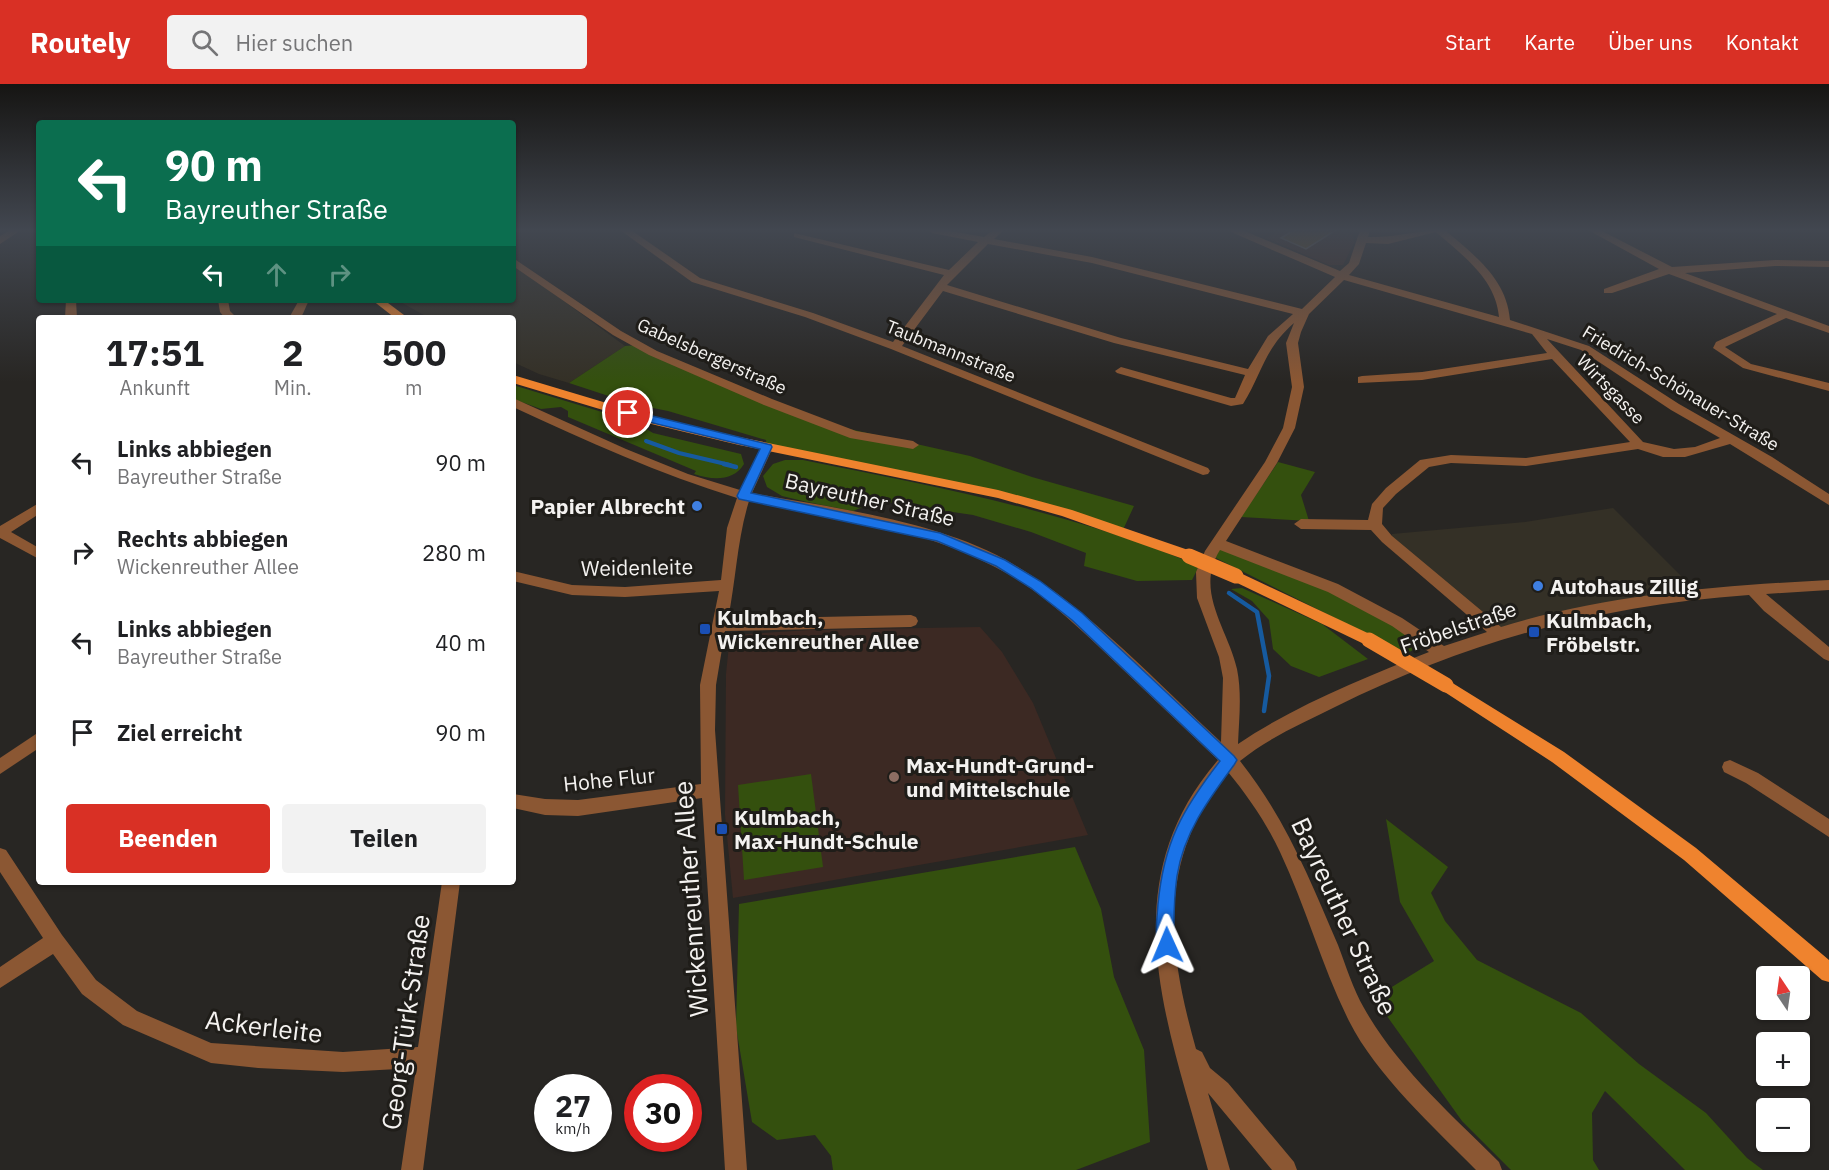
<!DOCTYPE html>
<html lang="de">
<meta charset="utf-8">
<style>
:root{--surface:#fff;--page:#f2f2f2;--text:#202124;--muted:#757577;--accent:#d93025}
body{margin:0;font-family:"IBM Plex Sans",sans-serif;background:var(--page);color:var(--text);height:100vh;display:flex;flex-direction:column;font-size:22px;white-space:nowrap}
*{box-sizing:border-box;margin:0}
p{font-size:20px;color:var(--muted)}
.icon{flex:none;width:33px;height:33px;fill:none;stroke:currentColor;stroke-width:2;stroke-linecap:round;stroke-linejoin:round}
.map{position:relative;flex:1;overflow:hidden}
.details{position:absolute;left:36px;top:231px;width:480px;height:570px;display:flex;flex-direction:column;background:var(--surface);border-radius:6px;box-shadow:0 2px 4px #0004}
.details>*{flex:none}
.banner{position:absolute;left:36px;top:36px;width:480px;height:183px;border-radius:6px;box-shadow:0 2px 4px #0004;background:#0b6e4f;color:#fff;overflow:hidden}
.needle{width:39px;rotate:347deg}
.controls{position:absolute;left:1756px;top:882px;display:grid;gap:12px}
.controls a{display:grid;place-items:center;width:54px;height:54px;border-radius:6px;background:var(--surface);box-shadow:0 2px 4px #0004;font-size:30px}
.speed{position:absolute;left:534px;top:990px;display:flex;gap:12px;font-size:30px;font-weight:700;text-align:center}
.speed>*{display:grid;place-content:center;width:78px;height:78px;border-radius:50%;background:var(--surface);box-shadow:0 2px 4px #0004;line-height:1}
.speed small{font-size:15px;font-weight:400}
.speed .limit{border:9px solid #d22;background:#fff;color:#111}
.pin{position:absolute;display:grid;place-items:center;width:51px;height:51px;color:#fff;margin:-26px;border:3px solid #fff;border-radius:50%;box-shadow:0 2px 6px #0007}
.me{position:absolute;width:66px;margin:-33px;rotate:359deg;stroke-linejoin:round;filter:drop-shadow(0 0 4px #0008)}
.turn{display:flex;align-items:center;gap:21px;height:126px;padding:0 30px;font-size:27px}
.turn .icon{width:78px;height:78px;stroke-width:2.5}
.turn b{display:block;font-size:42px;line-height:51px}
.lanes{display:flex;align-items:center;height:57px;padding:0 30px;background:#0003;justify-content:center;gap:30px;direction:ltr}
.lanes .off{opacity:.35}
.eta{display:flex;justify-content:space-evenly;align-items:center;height:102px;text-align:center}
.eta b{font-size:36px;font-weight:700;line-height:42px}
.cta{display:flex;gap:12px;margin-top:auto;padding:12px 30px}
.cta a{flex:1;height:69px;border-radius:6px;background:var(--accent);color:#fff;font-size:24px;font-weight:700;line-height:69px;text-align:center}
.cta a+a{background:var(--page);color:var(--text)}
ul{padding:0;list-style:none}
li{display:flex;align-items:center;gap:18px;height:90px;padding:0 30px}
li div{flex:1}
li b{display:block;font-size:22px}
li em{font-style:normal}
header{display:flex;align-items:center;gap:36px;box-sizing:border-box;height:84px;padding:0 30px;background:var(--accent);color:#fff}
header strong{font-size:28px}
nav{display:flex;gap:33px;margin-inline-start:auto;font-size:21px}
.search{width:420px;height:54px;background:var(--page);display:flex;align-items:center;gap:15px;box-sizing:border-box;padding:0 21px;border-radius:6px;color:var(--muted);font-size:22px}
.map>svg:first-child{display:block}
</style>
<header>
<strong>Routely</strong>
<div class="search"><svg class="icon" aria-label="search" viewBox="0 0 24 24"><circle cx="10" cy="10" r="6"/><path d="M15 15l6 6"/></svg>Hier suchen</div>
<nav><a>Start</a><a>Karte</a><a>Über uns</a><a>Kontakt</a></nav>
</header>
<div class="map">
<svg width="1829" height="1086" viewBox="0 0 1829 1086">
<rect width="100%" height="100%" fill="#282623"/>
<!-- built -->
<g fill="#343026">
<path d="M513,180l112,82 -56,37 -30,-9 -26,-12v-44h-84l-32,-18h116z"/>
<path d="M1613,424l83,83 -111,17 -87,20 -106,-90v-4l133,-12z"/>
</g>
<!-- education -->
<g fill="#3c2923">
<path d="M1281,146h64l8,6 1,7 -11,22h-14l-63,-27z"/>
<path d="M980,543l22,25 31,51 55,132 -355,63 -8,-83 1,-141 4,-39 80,-5z"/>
</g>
<!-- green -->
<g fill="#34500e">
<path d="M638,261l180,77 152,34 62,21 102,29 -12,26 -124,-38 -231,-47 -1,-7 -98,-29 -35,-7 -64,-21 56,-37z"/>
<path d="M513,301l122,37 18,11 88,21 3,10c-11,18 -32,16 -50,10l2,-3 -128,-54v-6l-7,-4 -20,2 -25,-9 -3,-2z"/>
<path d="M785,376h18c134,27 270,52 396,106l-7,14 -55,1 -53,-15 2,-13 -55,-21 -58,-17 -95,-14 -25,10 -46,-9 -25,-6 -15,-9 -4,-11 10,-12z"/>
<path d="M1278,378l37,10 -14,23 8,26 -68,-4z"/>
<path d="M1217,459l77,28 133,71 -21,12 -196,-99z"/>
<path d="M1242,504l80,36 46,35 -49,18 -28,-11 -18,-17 -4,-29 -17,-19 -21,-12z"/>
<path d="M811,690l12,93 -79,13 -6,-95z"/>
<path d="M1386,735l62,48 -17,26 14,28 32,39 104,53 58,51 67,49 41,45 16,12h-78l-80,-79 -13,22 1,47 6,10h-88l-49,-49 -88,-123 60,-37 -34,-59z"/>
<path d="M1075,763l26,62 13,68 30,73 6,92 -74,28h-243l-2,-14 -16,-21 -38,5 -25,-18 -16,-95 3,-123z"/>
</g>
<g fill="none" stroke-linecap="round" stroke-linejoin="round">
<!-- stream-far1 -->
<path stroke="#165a9f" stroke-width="4" d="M646,357l33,12 51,12"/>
<!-- stream -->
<g stroke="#165a9f" stroke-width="4.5">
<path d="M724,380l12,3"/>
<path d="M1229,509l28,19 12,64 -5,35"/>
</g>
</g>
<!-- building -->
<path fill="#685019" stroke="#6e6b67" stroke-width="1.5" d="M1294,146h42l-30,19 -25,-11z"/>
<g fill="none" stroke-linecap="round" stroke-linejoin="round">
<!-- street -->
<g fill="#8b5733" fill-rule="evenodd">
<path d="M10,146h11l-21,14v-8z"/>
<path d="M620,146h11l69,48 113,35 80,29 51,-67 -150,-38v-4l155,37 29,-28 -46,-9 -5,-3h18l39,7 9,-7h11l-10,9 98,18 210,52 33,-32 -104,-45 -1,-2h12l98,41 9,-8 11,-33h10l-2,7c26,1 51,-7 77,-7 29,25 62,49 65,90l79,26 90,58 93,53 57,37v11l-99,-61 -45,13h-22l-25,-8 -112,17 -75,-3 -22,4 -33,27 -13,14 -1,16 10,12 109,91c107,-33 217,-41 328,-47v10l-63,4 63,53v14l-5,-2 -60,-48 -15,-16c-151,11 -278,45 -414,112 -32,16 -67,31 -95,54 46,58 69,117 98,184 8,21 15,44 26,63 33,59 88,107 135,154l3,8h-26c-42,-43 -100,-95 -127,-149 -27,-54 -43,-114 -69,-169 -13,-28 -32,-56 -52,-80 -71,88 -61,174 -32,277l6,3 8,16 18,15 66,79 3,8h-25l-64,-77 22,77h-22c-38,-141 -100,-283 10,-410 -34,-32 -68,-65 -102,-97 -37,-35 -75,-73 -121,-96 -75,-40 -164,-50 -246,-66 -12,39 -13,79 -21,118l183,-4 5,2 2,4 -2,4 -5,2 -186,4 -9,54 -1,45 32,440h-22l-23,-372 -124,18 -33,-1 -32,-7v-14l32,5 33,1 123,-16 -1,-99 19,-94 -94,6 -53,-2 -59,-14v-10l59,14 53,2 96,-7 6,-52 10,-30c-78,-24 -150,-57 -224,-91v-9l113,51 62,25 52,16 23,-46h8l2,3 -21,46c80,15 182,27 254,67 79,44 149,121 215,182l2,-64 -4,-21 -22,-59 -1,-26 9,-21 60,-89 18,-34 9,-41 -6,-44 8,-20c-30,26 -32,51 -51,81l-12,2 -114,-33 -2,-2 6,-4 110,31h4l10,-23 -131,-32 -171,-52 -41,55 306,122 2,3 -2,3 -5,1 -312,-126 -86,-32 -113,-35zM1436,148c27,24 60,47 63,85l-150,-42 10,-11 7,-21 22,1zM988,160l104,19 201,51 -25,22 -20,33 -127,-31 -174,-53zM1344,196l188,54 15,19 -125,19 -60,4 -4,1v6l64,-3 130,-21 78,83 -104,16 -75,-3 -31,5 -34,28 -14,16 -4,16 -67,-1 -7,5 7,5 70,1 11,12 105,90 -43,14 -42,-28 -64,-34 -112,-43 51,-78 18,-35 9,-41 -6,-44 3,-11 8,-18zM1547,255l34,11 90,60 49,28 -25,9 -21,2 -31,-7zM1220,466l108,42 64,34 37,26c-61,24 -137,55 -191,92 1,-25 4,-50 -1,-75 -9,-40 -43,-78 -17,-119z"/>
<path d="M1588,146h12l72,37 103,-7 54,1v6l-54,-1 -90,7 144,53v7l-43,-15 -61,29 26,17 78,19v8l-86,-23 -30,-20 3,-6 61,-28 -108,-40 -57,19h-8v-4l55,-20z"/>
<path d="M513,174l108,73 36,20 115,48 84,32 57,10 6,4 -6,4 -63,-11 -86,-33 -115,-50 -36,-20 -100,-69z"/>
<path d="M66,216h10l1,18h-12z"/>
<path d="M218,216h10l2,11 7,7h-12l-5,-6z"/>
<path d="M299,216h10l-8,18h-12z"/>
<path d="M39,419v11l-28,18 28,16v11l-39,-21v-12z"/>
<path d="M39,648v16l-39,26v-16z"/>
<path d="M1730,676l28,13 71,46v18l-83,-54 -22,-11 -2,-5 2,-5z"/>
<path d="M0,764l6,2 56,85 34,45 41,31 74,32 132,9 75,-5 24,-165h18l-37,288h-22l15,-102 -73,4 -85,-4 -47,-5 -88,-38 -41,-31 -29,-40 -53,34v-21l43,-29 -43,-66z"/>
</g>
<!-- primary -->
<g fill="#ef832e" fill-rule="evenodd">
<path d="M372,216h12l24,18h-13z"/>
<path d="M513,291l137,41 89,21 259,53 74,20 122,42 2,4 -7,5 -127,-45 -64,-18 -259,-53 -96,-23 -130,-39z"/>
<path d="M1236,487l138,65 3,4 -3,4h-10l-133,-64 -2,-4z"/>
<path d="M1446,595l118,73 132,96 133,112v22l-7,-2 -138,-120 -132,-98 -112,-73 -2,-4 2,-4z"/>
</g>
<!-- primary-bridge -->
<g stroke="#ef832e" stroke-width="15">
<path d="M1189,472l47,20"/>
<path d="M1369,556l77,45"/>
</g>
</g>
<!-- sky -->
<linearGradient id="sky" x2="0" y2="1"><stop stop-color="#161513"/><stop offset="0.49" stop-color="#424750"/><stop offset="1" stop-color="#424750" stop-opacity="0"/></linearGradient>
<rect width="1829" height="298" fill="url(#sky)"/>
<!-- route -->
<path fill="#1a73e8" stroke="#114b97" stroke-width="1.5" d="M628,326l143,35 1,2 -21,46 189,40 65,27 35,21 42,32 152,143 3,4 -3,5c-25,34 -50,67 -57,111 -2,15 -3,32 -3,47 -1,10 3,19 -1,28l-6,2 -7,-2c-6,-15 -3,-32 -2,-47 6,-62 24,-94 62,-143l-148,-141 -41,-32 -35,-22 -59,-25 -198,-42 -2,-3 23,-47 -136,-33v-5z"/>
<!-- markers -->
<g fill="#3f7fe0" stroke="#1f1d19" stroke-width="2">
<circle cx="697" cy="422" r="6"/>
<circle cx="1538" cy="502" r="6"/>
</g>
<g fill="#1a4fb4" stroke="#1f1d19" stroke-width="2">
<rect x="699" y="539" width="12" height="12" rx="3"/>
<rect x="1528" y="542" width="12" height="12" rx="3"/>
<rect x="716" y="739" width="12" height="12" rx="3"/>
</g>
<circle fill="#8d6e63" stroke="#1f1d19" stroke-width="2" cx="894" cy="693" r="6"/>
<g text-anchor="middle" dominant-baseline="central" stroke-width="6" stroke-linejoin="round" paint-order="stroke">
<!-- far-street labels -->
<g font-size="18" fill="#f4f2f0" stroke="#1f1d19">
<text transform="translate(951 267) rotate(22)">Taubmannstraße</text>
<text transform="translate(712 272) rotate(24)">Gabelsbergerstraße</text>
<text transform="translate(1681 304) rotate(31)">Friedrich-Schönauer-Straße</text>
<text transform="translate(1611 305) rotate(46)">Wirtsgasse</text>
</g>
<!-- street labels -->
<g font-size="21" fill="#f4f2f0" stroke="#1f1d19">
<text transform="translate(870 415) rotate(13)">Bayreuther Straße</text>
<text transform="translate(637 483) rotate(-1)">Weidenleite</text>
<text transform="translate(1458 543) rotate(-19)">Fröbelstraße</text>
<text transform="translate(609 695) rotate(-6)">Hohe Flur</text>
</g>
<!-- poi labels -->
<g font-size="21" font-weight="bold" fill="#f4f2f0" stroke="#1f1d19" text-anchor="start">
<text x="685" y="422" text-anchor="end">Papier Albrecht</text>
<text x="1550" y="502">Autohaus Zillig</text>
<text x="717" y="533">Kulmbach,<tspan x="717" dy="24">Wickenreuther Allee</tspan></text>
<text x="1546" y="536">Kulmbach,<tspan x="1546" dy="24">Fröbelstr.</tspan></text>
<text x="906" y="681">Max-Hundt-Grund-<tspan x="906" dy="24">und Mittelschule</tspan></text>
<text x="734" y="733">Kulmbach,<tspan x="734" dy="24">Max-Hundt-Schule</tspan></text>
</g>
<!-- near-street labels -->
<g font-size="26" fill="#f4f2f0" stroke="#1f1d19">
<text transform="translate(690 815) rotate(-94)">Wickenreuther Allee</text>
<text transform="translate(1345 832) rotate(65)">Bayreuther Straße</text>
<text transform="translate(405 938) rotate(-82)">Georg-Türk-Straße</text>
<text transform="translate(264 942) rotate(7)">Ackerleite</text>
</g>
</g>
</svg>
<div class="controls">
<a><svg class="needle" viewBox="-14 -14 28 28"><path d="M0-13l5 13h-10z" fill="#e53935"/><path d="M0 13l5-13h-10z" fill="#757577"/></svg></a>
<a>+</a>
<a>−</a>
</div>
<div class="speed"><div>27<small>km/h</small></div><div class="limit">30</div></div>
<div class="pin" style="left:628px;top:329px;background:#d93025"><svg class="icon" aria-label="arrive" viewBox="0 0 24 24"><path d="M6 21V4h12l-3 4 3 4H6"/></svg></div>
<svg class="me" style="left:1167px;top:861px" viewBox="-20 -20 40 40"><path d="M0-17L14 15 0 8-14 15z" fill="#1a73e8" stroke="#fff" stroke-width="4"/></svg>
<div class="banner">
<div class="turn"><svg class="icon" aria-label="left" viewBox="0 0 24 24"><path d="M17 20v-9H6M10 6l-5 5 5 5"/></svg><div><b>90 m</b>Bayreuther Straße</div></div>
<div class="lanes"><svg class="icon" aria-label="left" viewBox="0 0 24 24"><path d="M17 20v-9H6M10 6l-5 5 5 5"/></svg><svg class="icon off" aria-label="ahead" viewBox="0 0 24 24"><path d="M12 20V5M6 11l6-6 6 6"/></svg><svg class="icon off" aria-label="right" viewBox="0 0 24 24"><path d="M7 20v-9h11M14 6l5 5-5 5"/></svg></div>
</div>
<section class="details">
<div class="eta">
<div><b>17:51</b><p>Ankunft</p></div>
<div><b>2</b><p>Min.</p></div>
<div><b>500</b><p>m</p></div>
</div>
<ul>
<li><svg class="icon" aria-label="left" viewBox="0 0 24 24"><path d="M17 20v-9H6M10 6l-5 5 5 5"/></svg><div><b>Links abbiegen</b><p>Bayreuther Straße</p></div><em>90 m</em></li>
<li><svg class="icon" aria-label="right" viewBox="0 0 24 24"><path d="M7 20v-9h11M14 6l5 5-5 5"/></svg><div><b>Rechts abbiegen</b><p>Wickenreuther Allee</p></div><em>280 m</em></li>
<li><svg class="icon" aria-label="left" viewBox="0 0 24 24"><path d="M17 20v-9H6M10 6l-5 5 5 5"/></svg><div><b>Links abbiegen</b><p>Bayreuther Straße</p></div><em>40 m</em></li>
<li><svg class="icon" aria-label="arrive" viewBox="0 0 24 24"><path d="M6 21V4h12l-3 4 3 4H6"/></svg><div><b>Ziel erreicht</b></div><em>90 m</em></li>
</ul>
<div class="cta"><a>Beenden</a><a>Teilen</a></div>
</section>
</div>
